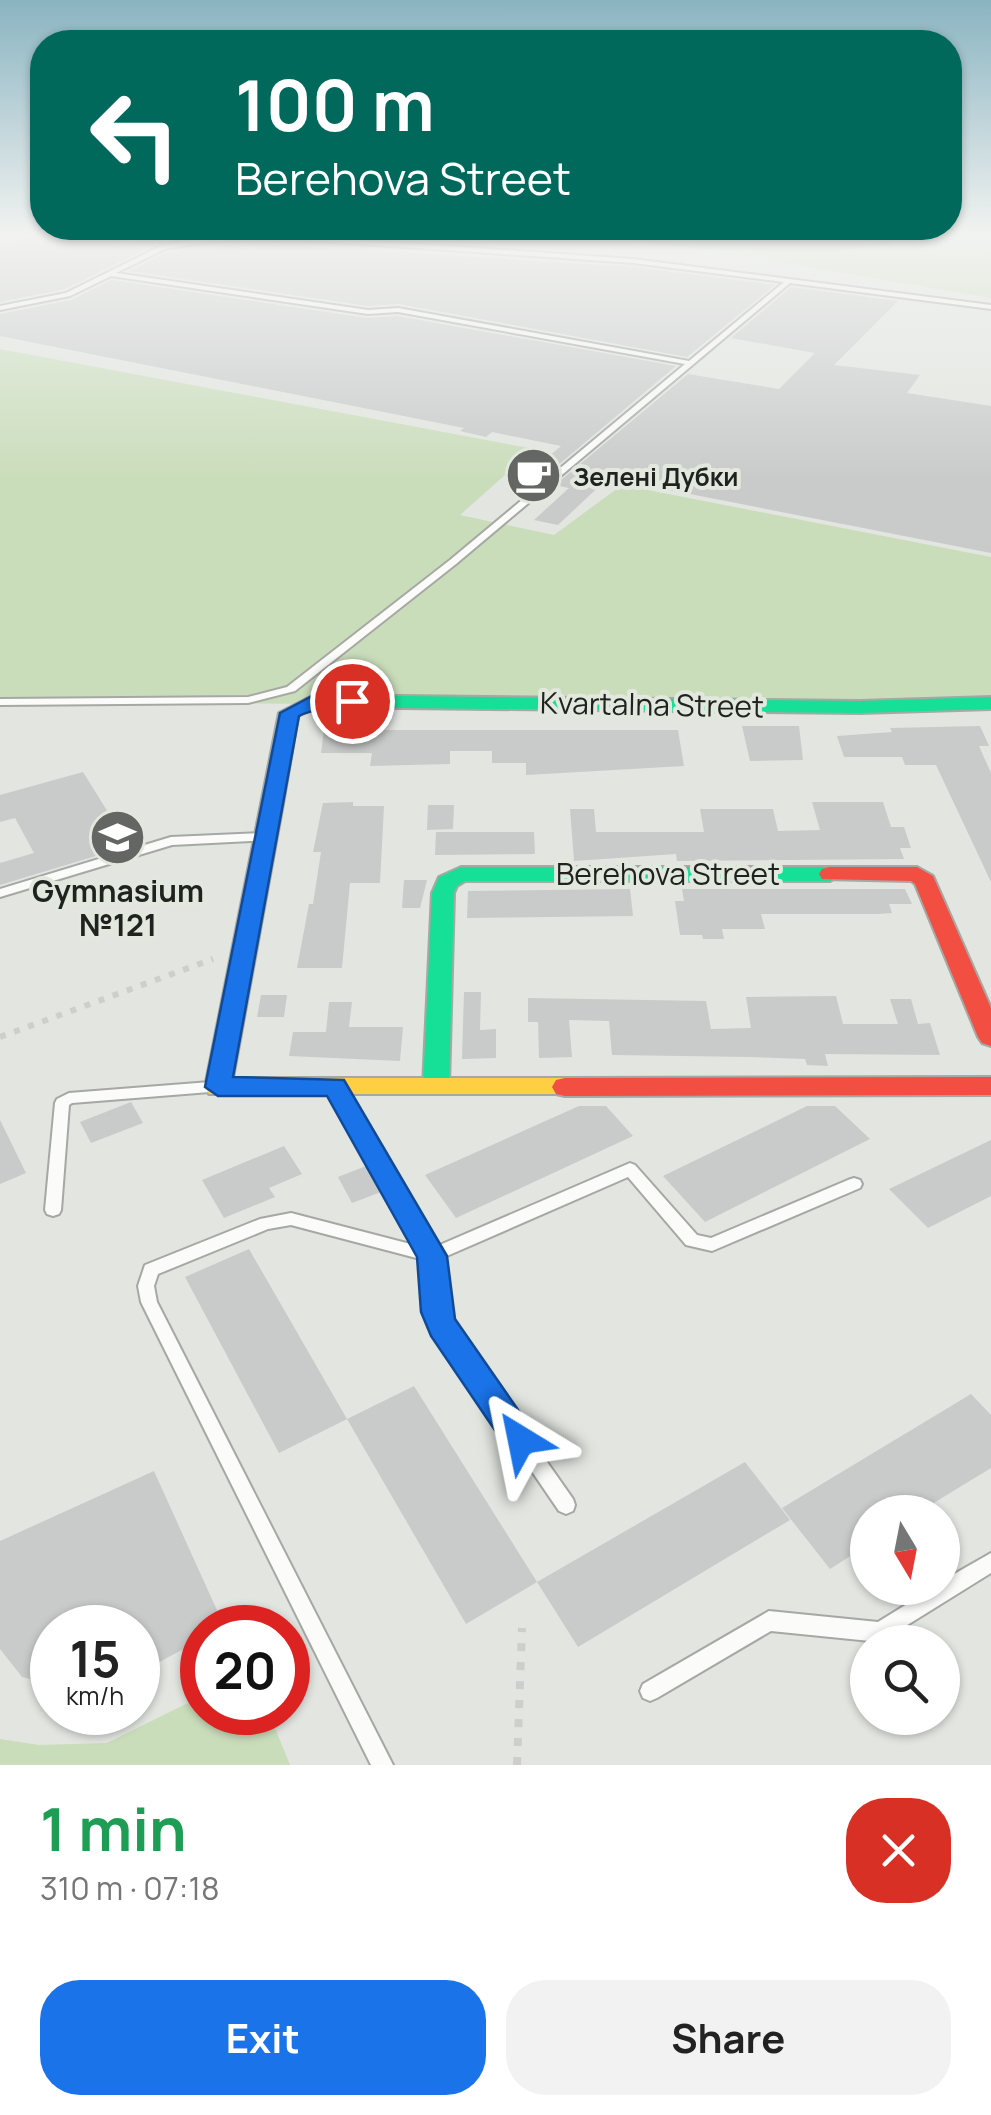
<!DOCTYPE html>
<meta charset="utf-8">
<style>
:root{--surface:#fff;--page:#f2f2f2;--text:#222;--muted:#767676;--accent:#1a73e8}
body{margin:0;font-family:Manrope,sans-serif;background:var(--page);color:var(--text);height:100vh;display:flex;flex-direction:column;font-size:38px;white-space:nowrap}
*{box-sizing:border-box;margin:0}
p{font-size:32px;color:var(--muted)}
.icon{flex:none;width:55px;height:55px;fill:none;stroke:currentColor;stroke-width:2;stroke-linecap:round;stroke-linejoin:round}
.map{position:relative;height:1765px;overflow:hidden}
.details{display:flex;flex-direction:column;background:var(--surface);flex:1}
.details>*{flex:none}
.hud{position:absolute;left:30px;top:30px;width:932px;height:210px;border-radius:40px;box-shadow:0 2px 8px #0004;background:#00695c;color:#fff;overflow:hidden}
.needle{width:65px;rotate:170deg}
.controls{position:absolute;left:850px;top:1495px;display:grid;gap:20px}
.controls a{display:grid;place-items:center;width:110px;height:110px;border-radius:50%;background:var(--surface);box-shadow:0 2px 8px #0004;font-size:50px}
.speed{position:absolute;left:30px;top:1605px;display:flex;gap:20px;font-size:50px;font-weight:700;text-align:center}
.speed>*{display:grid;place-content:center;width:130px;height:130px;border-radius:50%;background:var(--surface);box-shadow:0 2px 8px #0004;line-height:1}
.speed small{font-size:25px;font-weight:400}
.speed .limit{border:15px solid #d22;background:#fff;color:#111}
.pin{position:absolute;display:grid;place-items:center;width:85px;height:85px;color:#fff;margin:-42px;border:5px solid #fff;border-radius:50%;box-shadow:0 2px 10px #0007}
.me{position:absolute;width:110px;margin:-55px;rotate:325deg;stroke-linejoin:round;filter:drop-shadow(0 0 8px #0008)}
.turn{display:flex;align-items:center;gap:35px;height:210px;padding:0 40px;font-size:45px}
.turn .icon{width:130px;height:130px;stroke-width:2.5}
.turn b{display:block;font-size:70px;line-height:85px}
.round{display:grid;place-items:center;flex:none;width:105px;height:105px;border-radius:40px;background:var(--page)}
.head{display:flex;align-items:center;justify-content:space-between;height:170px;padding:0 40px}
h1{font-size:60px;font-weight:700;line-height:75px;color:#1e9e55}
.button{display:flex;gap:20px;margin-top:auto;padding:20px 40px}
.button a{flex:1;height:115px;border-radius:40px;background:var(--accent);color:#fff;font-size:40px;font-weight:700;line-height:115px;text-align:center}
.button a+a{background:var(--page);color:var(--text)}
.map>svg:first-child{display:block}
</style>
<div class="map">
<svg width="991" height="1765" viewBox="0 0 991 1765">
<rect width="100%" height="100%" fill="#e2e5e0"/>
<!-- green -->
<g fill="#caddbb">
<path d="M887,233h104v65l-288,-49 124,3 26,-1 39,-12z"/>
<path d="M0,349l534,100 -74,66 94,20 68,-50 369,72v146l-131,4 -860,-5z"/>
<path d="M202,1696v16l67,1 21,52h-290v-26l39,6 68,-2z"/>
</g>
<!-- water -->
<path fill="#9db587" d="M567,233h320l5,11 -65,8 -124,-3z"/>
<!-- building -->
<g fill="#c9cbcb">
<path d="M38,235l109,14 -82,40 -65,13v-54z"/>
<path d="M263,244l370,23 142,18 -88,72 -288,-53 -31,2 -239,-35 37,-18 30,-5 18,2 11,-5 29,4z"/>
<path d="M112,280l255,38 31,-2 278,50 -138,116 -16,-3 39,-33 -69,-14 -6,5 -26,-6 4,-3 -464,-92v-22l71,-14z"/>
<path d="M791,287l107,14 -64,64 86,10 -13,18 84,13v147l-383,-75 -50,47 -24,-5 35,-32 -14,-3 133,-111 91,15 36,-36 -84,-15z"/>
<path d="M742,726h57l4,34 -53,1z"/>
<path d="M980,726l9,20h-10l12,27v109l-55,-117h-31l-3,-8h-58l-7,-21 55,-4 -2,-4z"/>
<path d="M324,730h354l6,36 -158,9v-12h-34v-12h-42v13l-80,2 2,-13h-51z"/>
<path d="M83,772l46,74 -129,39v-22l34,-10 -19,-35 -15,4v-27z"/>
<path d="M353,802v4h31l-4,77h-30l-8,85h-45l12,-64h4l8,-52h-8l10,-49z"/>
<path d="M812,802h71l8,25h13l7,21h-11l4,11 -227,2 -1,-7 -102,7 -4,-52h24l2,23h108l-4,-23h73l5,22 42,-1z"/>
<path d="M428,805h26l-1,24 -26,1z"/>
<path d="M436,832h98l1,22 -100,1z"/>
<path d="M404,880h23l-7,28h-18z"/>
<path d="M630,889l3,27 -166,2 1,-27z"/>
<path d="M682,889h223l7,15h-23l3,9 -14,1h-117l4,15h-43l2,10h-21l-1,-4h-22l-5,-34h9z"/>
<path d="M464,992h17l-1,38 16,-1v29l-34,1z"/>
<path d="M261,995h26l-3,22h-27z"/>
<path d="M836,996l7,28h55l-8,-25h21l7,25 12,-1 10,32 -115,-1 3,12 -21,-1 -2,-6 -55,-2 -138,-2 -3,-34 -40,-1 3,37 -33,1 -1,-36h-10v-24l178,3 5,28 40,-1 -5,-31z"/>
<path d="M329,1002h23l-3,25h54l-3,34 -111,-5 4,-24h33z"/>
<path d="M131,1102l12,21 -52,20 -11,-21z"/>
<path d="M579,1106h27l27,30 -177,82 -31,-43z"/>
<path d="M807,1106h28l35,33 -165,83 -42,-46z"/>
<path d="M0,1120l26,53 -26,11z"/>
<path d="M991,1140v56l-63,32 -39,-39z"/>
<path d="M284,1146l18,28 -33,14 6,9 -51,21 -22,-38z"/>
<path d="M366,1166l15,26 -29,11 -14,-26z"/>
<path d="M249,1249l98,170 -68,34 -94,-176z"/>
<path d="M414,1386l123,196 -71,42 -119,-205z"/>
<path d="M971,1394l20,21v53l-72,44h-51v33l-38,24 -48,-61z"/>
<path d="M745,1462l45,58 -212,127 -41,-65z"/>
<path d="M154,1471l71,157h-23v11l-50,27 -4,-11 -10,5v-32h-86v56l-30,-7 -22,-28v-108z"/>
</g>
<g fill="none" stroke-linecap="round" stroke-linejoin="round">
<defs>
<g id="lane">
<path d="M302,236l331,23 358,46v4l-201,-26 -334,281 -161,127 -47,12 -248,2v-6l248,-2 39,-10 163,-127 235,-196 -287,-52 -30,2 -257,-38 -41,20 -70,14v-4l66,-13 97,-48 51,-8zM302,240l331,23 151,19 -95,79 -291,-53 -30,2 -252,-37 49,-24 49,-8z"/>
<path d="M264,833l4,1 2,3 -2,3 -96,5 -172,52v-8l171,-52z"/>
<path d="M210,1082l5,1 2,4 -2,4 -5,1 -138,11 -3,2 -8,105 -2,4 -6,2 -6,-2 -2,-4 10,-107 2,-4 12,-6z"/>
<path d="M336,1083l5,1 94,163 195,-84 5,2 62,70 14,3 137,-58 6,-2 6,2 2,4 -2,4 -148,63 -26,-6 -58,-68 -188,82 4,53 5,10 124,177 2,6 -2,6 -7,3 -7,-3 -123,-180 -8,-19 -4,-52 -133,-35 -23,4 -110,45 -4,12 3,16 236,463h-22l-230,-463 -3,-16 7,-21 115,-46 31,-6 127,33 -89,-158 2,-4z"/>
<path d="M991,1553v20l-111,69 -109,-11 -114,67 -7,3 -7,-3 -3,-7 3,-7 126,-73 109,11 55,-34h9v-7z"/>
</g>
<g id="fast">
<path d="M314,695l546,6 131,-4v12l-131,4 -543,-6 -19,9 -15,88 -11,6 -7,-2 -4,-4 18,-91z"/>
<path d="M461,867h369l11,7 -11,7h-365l-8,5 -3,7 -5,193 -4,7h-18l-4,-7 9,-193 7,-16z"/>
</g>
<path id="slow" d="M272,798l11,6 -50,274h332l9,2 4,7 -4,7h-365l-4,-7 56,-283z"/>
<g id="jam">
<path d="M830,867h87l16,9 58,132v38l-9,-3 -4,-6 -63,-153 -4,-3 -89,-2 -3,-5 3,-5z"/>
<path d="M991,1077v18l-426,1 -9,-2 -4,-7 4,-7 9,-2z"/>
</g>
</defs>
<!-- lane casing -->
<use href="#lane" stroke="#a6a8a4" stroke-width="4"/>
<!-- fast casing -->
<use href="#fast" stroke="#a6a8a4" stroke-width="4"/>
<!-- slow casing -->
<use href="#slow" stroke="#a6a8a4" stroke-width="4"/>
<!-- jam casing -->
<use href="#jam" stroke="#a6a8a4" stroke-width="4"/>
<!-- path-far1 -->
<path stroke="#cecfcd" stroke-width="6" stroke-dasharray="6 9" stroke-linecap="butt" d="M0,1037l213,-78"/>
<!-- path -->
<path stroke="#cecfcd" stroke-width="8" stroke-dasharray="8 11" stroke-linecap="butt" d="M517,1765l5,-137"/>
<!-- lane -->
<use href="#lane" fill="#fbfbfa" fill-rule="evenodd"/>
<!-- fast -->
<use href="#fast" fill="#16e098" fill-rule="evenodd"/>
<!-- slow -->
<use href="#slow" fill="#ffcf43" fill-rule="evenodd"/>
<!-- jam -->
<use href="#jam" fill="#f24e42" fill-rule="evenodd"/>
</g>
<!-- sky -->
<linearGradient id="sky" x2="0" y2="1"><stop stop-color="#8ab4c1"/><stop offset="0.49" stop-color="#f2f3f1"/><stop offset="1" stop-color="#f2f3f1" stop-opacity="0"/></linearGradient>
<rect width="991" height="480" fill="url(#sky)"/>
<!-- route -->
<path fill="#1a73e8" stroke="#114b97" stroke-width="2.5" d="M314,695h38l10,6c-14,11 -43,4 -63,15l-66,361 111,3 103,176 8,63 77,111 5,10 -5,11 -11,4 -12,-4 -78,-115 -10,-24 -4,-55 -90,-161h-109l-13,-9 75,-374z"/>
<!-- icons -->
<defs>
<symbol id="cafe-disc" viewBox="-11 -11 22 22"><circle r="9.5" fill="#636662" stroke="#e2e8dd"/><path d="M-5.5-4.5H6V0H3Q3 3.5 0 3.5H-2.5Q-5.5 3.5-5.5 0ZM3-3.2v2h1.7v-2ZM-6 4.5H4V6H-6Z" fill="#fff"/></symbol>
<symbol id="school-disc" viewBox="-11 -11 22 22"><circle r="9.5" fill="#636662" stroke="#e2e8dd"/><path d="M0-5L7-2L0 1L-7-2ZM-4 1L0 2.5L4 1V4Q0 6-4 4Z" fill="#fff"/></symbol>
</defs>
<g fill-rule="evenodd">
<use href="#cafe-disc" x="502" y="444" width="63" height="63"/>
<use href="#school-disc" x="86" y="806" width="63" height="63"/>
</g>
<g text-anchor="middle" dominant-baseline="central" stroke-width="8" stroke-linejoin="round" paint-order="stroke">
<!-- far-poi labels -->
<g font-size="25" font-weight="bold" fill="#1f221e" stroke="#e2e8dd" text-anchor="start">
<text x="573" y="476">Зелені Дубки</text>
</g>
<!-- street labels -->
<g font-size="30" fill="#1f221e" stroke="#e2e8dd">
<text transform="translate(652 704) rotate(1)">Kvartalna Street</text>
<text x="668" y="873">Berehova Street</text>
</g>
<!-- poi labels -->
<g font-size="30" font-weight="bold" fill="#1f221e" stroke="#e2e8dd">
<text x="118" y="890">Gymnasium<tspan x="118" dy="34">№121</tspan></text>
</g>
</g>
</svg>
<div class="controls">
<a><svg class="needle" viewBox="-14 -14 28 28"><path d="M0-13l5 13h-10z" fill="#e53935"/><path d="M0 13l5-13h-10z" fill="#767676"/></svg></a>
<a><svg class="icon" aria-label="search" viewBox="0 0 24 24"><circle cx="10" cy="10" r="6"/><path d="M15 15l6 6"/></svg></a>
</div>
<div class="speed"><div>15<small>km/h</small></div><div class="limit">20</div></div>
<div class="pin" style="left:352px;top:701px;background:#d93025"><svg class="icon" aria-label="arrive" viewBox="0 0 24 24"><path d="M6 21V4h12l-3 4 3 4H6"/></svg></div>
<svg class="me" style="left:521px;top:1440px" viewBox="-20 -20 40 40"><path d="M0-17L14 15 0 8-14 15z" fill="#1a73e8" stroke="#fff" stroke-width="4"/></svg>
<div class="hud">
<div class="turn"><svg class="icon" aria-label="left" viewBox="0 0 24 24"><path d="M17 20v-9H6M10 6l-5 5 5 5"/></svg><div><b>100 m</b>Berehova Street</div></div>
</div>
</div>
<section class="details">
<div class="head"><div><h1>1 min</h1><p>310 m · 07:18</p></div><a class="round" style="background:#d93025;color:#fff"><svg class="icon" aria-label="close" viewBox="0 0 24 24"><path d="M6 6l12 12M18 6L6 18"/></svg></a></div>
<div class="button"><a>Exit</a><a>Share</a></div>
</section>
